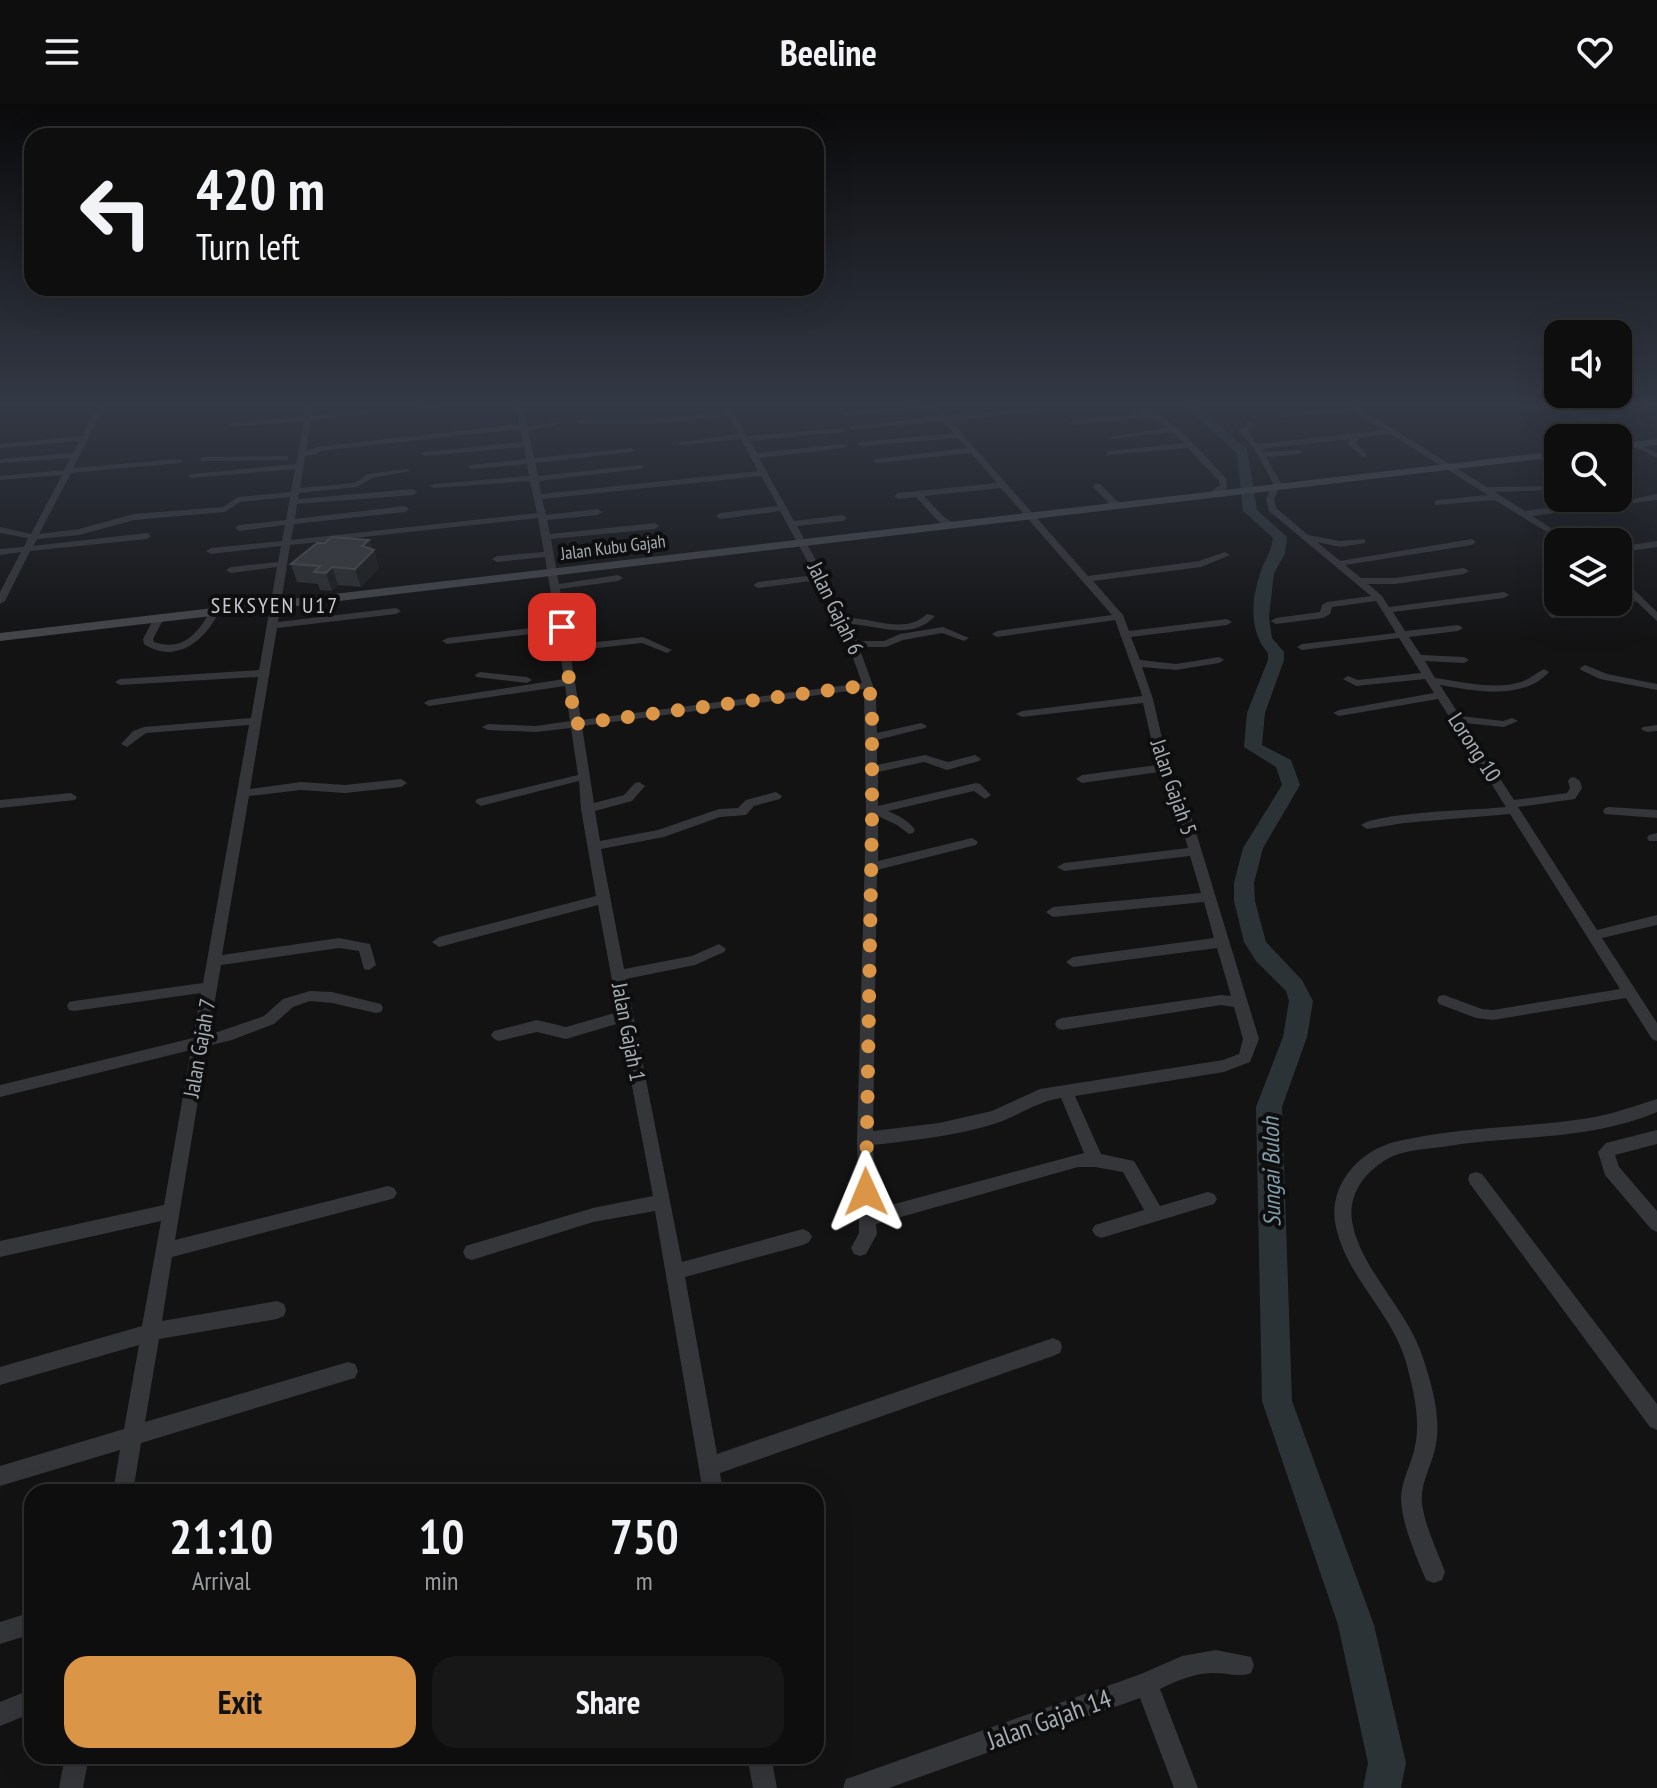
<!DOCTYPE html>
<style>
:root{--surface:#0e0e0f;--page:#171718;--text:#f1f3f6;--muted:#9b9c9e;--line:#2e2e2f;--accent:#da9646}
body{margin:0;font-family:"PT Sans Narrow",sans-serif;background:var(--page);color:var(--text);height:100vh;display:flex;flex-direction:column;font-size:30px;white-space:nowrap}
*{box-sizing:border-box;margin:0}
p{font-size:26px;color:var(--muted)}
.icon{flex:none;width:44px;height:44px;fill:none;stroke:currentColor;stroke-width:2;stroke-linecap:round;stroke-linejoin:round}
.map{position:relative;flex:1;overflow:hidden}
.drawer{position:absolute;left:24px;top:1380px;width:800px;height:280px;display:flex;flex-direction:column;background:var(--surface);border-radius:24px;box-shadow:0 8px 32px #0002,0 0 0 2px var(--line)}
.drawer>*{flex:none}
.guide{position:absolute;left:24px;top:24px;width:800px;height:168px;border-radius:24px;box-shadow:0 8px 32px #0002,0 0 0 2px var(--line);background:#0e0e0f;color:var(--text);overflow:hidden}
.controls{position:absolute;left:1544px;top:216px;display:grid;gap:16px}
.controls a{display:grid;place-items:center;width:88px;height:88px;border-radius:16px;background:var(--surface);box-shadow:0 8px 32px #0002,0 0 0 2px var(--line);font-size:40px}
.pin{position:absolute;display:grid;place-items:center;width:68px;height:68px;color:#fff;margin:-34px;border-radius:16px;box-shadow:0 4px 12px #0006}
.me{position:absolute;width:88px;margin:-44px;rotate:359deg;stroke-linejoin:round;filter:drop-shadow(0 0 6px #0008)}
.turn{display:flex;align-items:center;gap:28px;height:168px;padding:0 40px;font-size:36px}
.turn .icon{width:104px;height:104px;stroke-width:2.5}
.turn b{display:block;font-size:56px;line-height:68px}
.eta{display:flex;justify-content:space-evenly;align-items:center;height:136px;text-align:center}
.eta b{font-size:48px;font-weight:700;line-height:56px}
.action{display:flex;gap:16px;margin-top:auto;padding:16px 40px}
.action a{flex:1;height:92px;border-radius:24px;background:var(--accent);color:#111;font-size:32px;font-weight:700;line-height:92px;text-align:center}
.action a+a{background:var(--page);color:var(--text)}
header{display:flex;justify-content:space-between;align-items:center;height:104px;padding:0 40px;background:var(--surface);font-size:36px;font-weight:700}
.map>svg:first-child{display:block}
</style>
<header><svg class="icon" aria-label="menu" viewBox="0 0 24 24"><path d="M4 6h16M4 12h16M4 18h16"/></svg>Beeline<svg class="icon" aria-label="heart" viewBox="0 0 24 24"><path d="M12 20l-8-8c-3-5 5-10 8-4 3-6 11-1 8 4z"/></svg></header>
<div class="map">
<svg width="1657" height="1684" viewBox="0 0 1657 1684">
<rect width="100%" height="100%" fill="#131314"/>
<g fill="none" stroke-linecap="round" stroke-linejoin="round">
<!-- river -->
<path fill="#2b3337" fill-rule="evenodd" d="M1183,301h12l52,44 10,61 30,27 -2,17 -11,19 -5,44 3,21 12,14v8l-19,53 -3,32 29,15 9,25 -37,63 -9,35 1,18 11,41 36,38 11,21 -6,36 -25,70 10,294 82,224 32,138 -5,25h-38l5,-25 -30,-138 -76,-224 -6,-294 27,-70 6,-36 -3,-10 -30,-30 -12,-19 -10,-41v-18l9,-35 39,-63 -6,-18 -32,-20 3,-34 21,-53v-7c-19,-21 -17,-53 -8,-79 4,-14 11,-21 13,-36l-30,-27 -6,-58z"/>
<!-- street -->
<g fill="#353639" fill-rule="evenodd">
<path d="M98,301h7l-32,63 106,-9 4,2 -4,2 -108,10 -32,61 40,-5 55,-15 89,-7 15,-10 53,-5 4,-23 -104,9 -4,-2 4,-2 105,-10 8,-43 -71,6 -4,-2 4,-2 71,-7 2,-11h8l-2,11 54,-5 4,2 -59,7 -5,31 11,-4 202,-23 -4,-19h8l4,22 29,-5 4,2 -32,7 6,27 97,-10 4,2 -4,2 -96,11 3,13 102,-11 4,2 -4,2 -101,12 2,13 217,-23 -17,-32 -60,6 -4,-2 61,-9 -9,-18 -77,8h-74l-1,-2 4,-2h71l74,-8 -3,-7h7l17,31 98,-8v4h-3l-92,9 7,12 86,-9 4,2 -4,2 -84,10 35,63 49,-6 4,3 -4,3 -46,5 51,92c27,0 57,17 79,-4l8,2c-23,25 -55,10 -84,8l6,17h27l16,-7 43,-7 26,11 -5,3 -22,-8 -39,7 -17,7h-27l17,47 1,39 44,-10 6,3 -2,2 -48,12v25l48,-10 23,7 27,-7 6,4 -2,2 -32,9 -23,-8 -46,10v34l98,-23 4,1 11,11 -6,4 -11,-8 -86,20c11,5 20,9 27,19l-2,3 -4,1 -12,-9 -19,-9v45l94,-23 6,4 -2,3 -99,25 -4,261 66,-8 53,-12 48,-22 183,-29 16,-6 4,-15 -9,-32 -13,-2 -159,25 -5,-2 -2,-4 2,-4 5,-2 159,-23 10,1 -14,-48 -144,19 -7,-5 7,-5 141,-19 -10,-36 -151,15 -7,-5 7,-5 148,-14 -11,-37 -126,15 -7,-4 7,-4 124,-15 -12,-42 -17,-34 -77,11 -6,-4 6,-4 75,-10 -14,-62 -121,14 -6,-3 6,-3 120,-15 -1,-4 -26,-72 -118,17 -5,-3 5,-3 115,-16 -111,-127 -77,8 20,21 10,6v4l-3,1 -13,-7 -22,-24 -18,2 -4,-3 4,-3 99,-10 -26,-30 -95,10 -4,-2 4,-2 91,-11 -10,-10 -96,8 -4,-2 4,-2 93,-9 -11,-12 -91,9 -4,-2 4,-2 88,-9 -8,-9 -87,8 -4,-2 4,-2 92,-7 10,11 91,-8v4h-3l-84,9 137,155 111,-15 26,-9 5,3 -29,12 -108,14 30,34 6,16 98,-12 5,3 -5,3 -96,12 9,23 36,4 43,-7 5,3 -5,3 -43,7 -34,-3 11,32 16,69 19,38 71,233 -9,23 -26,10 -149,24 26,58 33,7 26,45 48,-14 6,2 3,5 -3,5 -113,34 -6,-3 -3,-5 3,-5 49,-15 -21,-38 -28,-5h-17l-202,57 1,10 -11,20 -6,2 -6,-2 -3,-6 8,-15 -2,-94 9,-322 -2,-128 -282,37 12,77 30,-8 11,-12 4,-1 6,4 -13,15 -37,10 5,30 58,-11 61,-21 19,-1 8,-8 30,-8 6,4 -2,3 -26,7 -8,9 -26,2 -56,20 -63,12 23,120 68,-13 27,-12 7,5 -2,3 -29,13 -69,14 56,283 121,-33 6,3 3,5 -3,5 -6,3 -118,32 32,177 336,-116 7,3 2,6 -2,6 -7,3 -333,117 3,19h-20l-48,-281 -62,11 -121,38 -6,-2 -3,-6 3,-6 6,-2 121,-36 60,-12 -33,-173 -54,16 -29,-7 -38,9 -5,-2 -3,-4 3,-4 43,-11 29,7 52,-15 -20,-107 -159,42 -7,-5 7,-5 157,-41 -15,-87 -2,-28 -98,25 -6,-4 2,-3 101,-24 -7,-47 -35,4 -48,-2 -6,-3 6,-3 48,2 34,-5 -5,-35 -136,20 -5,-3 5,-3 135,-21 -7,-48 -110,13 -5,-3 5,-3 109,-13 -11,-68 -48,5 -5,-3 5,-3 47,-4 -6,-34 -248,27 -12,77 118,-14 5,3 -5,3 -119,14 -27,161 51,-7 44,3 56,-6 6,4 -6,4 -56,6 -44,-3 -52,6 -27,159 117,-17 31,6 6,21 -7,5 -5,-1 -5,-18 -20,-3 -118,17 -12,70 55,-19 19,-17 27,-8 22,1 49,12 2,4 -2,4 -5,1 -44,-10 -22,-2 -17,6 -19,17 -42,16 -25,6 -32,194 213,-54 6,2 3,5 -3,5 -6,2 -216,57 -10,64 115,-20 7,3 2,6 -2,6 -7,3 -118,20 -14,83 203,-60 7,2 3,7 -3,7 -7,2 -207,63 -8,49h-20l7,-42 -120,36v-20l124,-37 15,-84 -139,40v-18l142,-41 19,-105 -161,36v-16l164,-36 27,-155 -191,47v-12l193,-47 8,-45 -127,18 -5,-1 -2,-4 2,-4 5,-1 129,-18 46,-258 -103,8 -19,14 -6,-3 12,-13 11,-4 107,-9 7,-41 -138,8 -5,-3 5,-3 139,-9 18,-103 -46,6 -5,-3 5,-3 47,-5 3,-16 -70,8 -5,-3 5,-3 71,-7 3,-16 -46,6 -4,-3 4,-3 47,-5 4,-23 -50,5 -15,10 -91,8 -55,15 -42,4 -4,7 114,-13 4,3 -4,3 -117,12 -25,50 -5,3v-12l21,-40 -21,3v-6l24,-2 4,-9 -28,-5v-6l31,7 31,-59 -62,5v-4l64,-6 7,-12 -71,5v-4l73,-6 7,-12 -80,7v-4l82,-8zM520,325l3,13 -98,10 -4,2 4,2 99,-9 2,12 -54,6 -4,2 4,2 55,-5 2,12 -95,8 -4,2 4,2 96,-7 7,32 -246,27 3,-16 111,-12 4,-3 -4,-3 -110,13 2,-15 116,-9 4,-3 -4,-3 -115,10 1,-6 58,-6 15,-9 39,-7 -4,-2 -40,5 -12,9 -55,5 5,-32 13,-2 2,-3zM761,372l17,30 -58,7 -4,3 4,3 60,-8 35,64 -57,7 -5,3 5,3 60,-8 22,41 22,62 -281,37 -11,-69 72,-8 25,10 5,-3 -29,-13 -74,8 -9,-56 58,-8 5,-3 -5,-3 -59,9 -8,-45 104,-10 4,-3 -4,-3 -105,11 -3,-14 51,-5 4,-3 -4,-3 -52,6 -4,-16zM1061,994l23,55 -208,56 -3,-64c42,-5 84,-9 124,-22 23,-8 39,-21 64,-25z"/>
<path d="M429,301h31l-45,6 -4,-2z"/>
<path d="M1137,301c24,0 71,55 89,73l1,10 -12,9h-6v-4l11,-8 -1,-4 -31,-33 -81,7 -1,-2 4,-2 74,-8 -12,-11 -59,7 -4,-2 58,-9 -15,-11 -80,8 -4,-2 4,-2 75,-8z"/>
<path d="M1345,301h9l133,82 71,-1v4l-63,2 30,19 85,-11 4,3 -4,3 -78,10 41,26h-10l-68,-42 -60,5v-4l3,-1 50,-5 -98,-61 -31,4 -4,4 12,13 -4,2 -15,-13 2,-5 -88,10 2,3 35,-2 4,2 -4,2 -33,3 15,26 -7,16 2,9 32,27 32,6 25,-2v4l-25,4 -23,-5 23,19 132,-22 4,3 -4,3 -127,20 16,13h34l69,-10 5,3 -5,3 -69,10h-27l14,12 7,11 115,-15 5,3 -5,3 -111,14 12,19 53,-6 5,3 -5,3 -49,6 12,18 43,2 5,3 -5,3 -39,-2 10,17c27,4 60,12 86,4 9,-3 15,-9 23,-13l5,3c-26,29 -74,19 -109,13l20,31 43,5 9,-3 6,3 -14,6 -40,-4 50,77 53,-7 3,-5 -2,-7 2,-3 4,-1 6,4 2,7 -7,11 -57,8 79,123 60,-15v10l-55,13 55,85v18l-5,-2 -26,-41 -133,22 -17,-2 -37,-14 -2,-4 2,-4 5,-1 38,14 11,1 127,-21 -110,-175 -106,9 -37,6 -6,-4c18,-13 116,-15 145,-18l-68,-108 -99,17 -6,-3 6,-3 95,-17 -9,-14 -69,7 -13,-7 5,-3 10,4 63,-7 -22,-35 -97,12 -5,-3 5,-3 94,-11 -20,-32 -44,6 -2,7 -7,4 -47,6 -5,-3 5,-3 44,-6 2,-7 5,-3 44,-6 -102,-85 -3,-12 7,-16 -18,-33 -17,-20 9,-4 -1,-5h6l3,6 -8,4 11,13 126,-14 -29,-18 -74,5 -4,-2 4,-2 67,-5z"/>
<path d="M1553,301h10l23,12 45,-4 1,2 -4,2 -34,4 63,32v5l-92,-46 -45,-2 -4,-2 4,-2 35,1z"/>
<path d="M285,352h3v4l-85,1 -4,-2 4,-2z"/>
<path d="M1094,380h6l20,20v4h-6l-20,-20z"/>
<path d="M1657,390v6l-30,4 -4,-3z"/>
<path d="M1657,437v6l-39,6v-6z"/>
<path d="M1618,470l39,38v9l-21,-20 -83,17 -5,-3 5,-3 50,-10h15v-3l13,-3 -13,-13z"/>
<path d="M214,505l5,3c-14,29 -44,53 -75,32l-1,-5 12,-23 9,2 -11,21 1,3c29,10 44,-9 57,-32z"/>
<path d="M1585,561l22,9 50,10v6l-57,-11 -19,-9 -1,-2z"/>
<path d="M480,568l47,5 5,3 -5,3 -51,-6 -1,-2z"/>
<path d="M1657,621v6l-10,1 -6,-3 2,-2z"/>
<path d="M71,689l6,4 -2,3 -75,8v-8z"/>
<path d="M1609,703l48,3v8l-52,-4 -2,-3 2,-3z"/>
<path d="M1657,729v8h-8l-2,-3 2,-3z"/>
<path d="M1657,995v13c-68,29 -143,23 -215,35 -16,2 -38,3 -53,11 -24,13 -41,36 -37,63 8,49 58,90 72,140 8,25 17,56 12,83 -3,20 -16,38 -14,59 3,24 15,47 23,69l-3,8 -8,3 -8,-3c-10,-24 -24,-55 -25,-81 0,-19 11,-35 14,-53 6,-27 -2,-58 -9,-84 -14,-50 -62,-87 -71,-140 -5,-33 18,-64 48,-76 13,-6 28,-7 41,-10 50,-9 101,-9 151,-16 29,-3 54,-12 82,-21z"/>
<path d="M1657,1026v14l-42,11 4,12 38,44v21l-6,-3 -46,-54 -7,-23 8,-9z"/>
<path d="M1476,1068l6,2 175,230v26l-7,-3 -180,-243 -2,-5 2,-5z"/>
<path d="M32,1508v22l-32,10v-22z"/>
<path d="M1216,1546l35,7 3,8 -3,8c-12,5 -26,-1 -40,0 -19,1 -35,8 -51,16l38,99h-24l-34,-90 -251,90h-46l3,-9 9,-3 286,-102 41,-18z"/>
<path d="M32,1585v24l-32,13v-24z"/>
<path d="M65,1652h24l-6,32h-24z"/>
<path d="M747,1652h24l6,32h-24z"/>
</g>
<!-- secondary -->
<g fill="#434549" fill-rule="evenodd">
<path d="M1657,335v6l-39,5v-6z"/>
<path d="M1558,347v6l-1558,184v-8z"/>
</g>
</g>
<!-- wall -->
<path fill="#2c2e2f" d="M369,436l3,9 2,1 5,18 -18,19 -23,-2 -6,6 -12,-1 -2,-6 -21,-2 -6,-18 34,-21z"/>
<!-- shaded-wall -->
<g fill="#1d1d1e">
<path d="M369,436l3,12 2,-2 5,18 -18,19 -6,-18 7,-23z"/>
<path d="M332,463l6,18 -6,6 -6,-18z"/>
</g>
<!-- building -->
<path fill="#393b3d" stroke="#4a4d50" stroke-width="2" d="M332,433l37,3 -7,6 12,4 -19,19 -23,-2 -6,6 -12,-1 6,-6 -29,-2 26,-21h8z"/>
<!-- sky -->
<linearGradient id="sky" x2="0" y2="1"><stop stop-color="#0a0a0b"/><stop offset="0.56" stop-color="#333945"/><stop offset="1" stop-color="#333945" stop-opacity="0"/></linearGradient>
<rect width="1657" height="537" fill="url(#sky)"/>
<g fill="none" stroke-linecap="round" stroke-linejoin="round">
<!-- route -->
<path stroke="#da9646" stroke-width="14" stroke-dasharray="0 25.2" d="M562,523l13,97 294,-39 3,25v107l-6,375"/>
</g>
<g text-anchor="middle" dominant-baseline="central" stroke-width="8" stroke-linejoin="round" paint-order="stroke">
<!-- far-street labels -->
<g font-size="18" fill="#a6acb3" stroke="#0e0e0f">
<text transform="translate(613 443) rotate(-7)">Jalan Kubu Gajah</text>
</g>
<!-- far-quarter labels -->
<g font-size="22" letter-spacing="2" fill="#c7cad0" stroke="#0e0e0f">
<text x="275" y="501">SEKSYEN U17</text>
</g>
<!-- street labels -->
<g font-size="22" fill="#a6acb3" stroke="#0e0e0f">
<text transform="translate(836 504) rotate(64)">Jalan Gajah 6</text>
<text transform="translate(1475 643) rotate(57)">Lorong 10</text>
<text transform="translate(1174 683) rotate(71)">Jalan Gajah 5</text>
<text transform="translate(629 928) rotate(79)">Jalan Gajah 1</text>
<text transform="translate(199 944) rotate(-80)">Jalan Gajah 7</text>
</g>
<!-- water labels -->
<g font-size="24" font-style="italic" fill="#819caa" stroke="#0e0e0f">
<text transform="translate(1271 1068) rotate(-91)">Sungai Buloh</text>
</g>
<!-- near-street labels -->
<g font-size="26" fill="#a6acb3" stroke="#0e0e0f">
<text transform="translate(1049 1615) rotate(-20)">Jalan Gajah 14</text>
</g>
</g>
</svg>
<div class="controls">
<a><svg class="icon" aria-label="sound" viewBox="0 0 24 24"><path d="M4 9h4l5-4v14l-5-4H4zM17 9q2 3 0 6"/></svg></a>
<a><svg class="icon" aria-label="search" viewBox="0 0 24 24"><circle cx="10" cy="10" r="6"/><path d="M15 15l6 6"/></svg></a>
<a><svg class="icon" aria-label="layers" viewBox="0 0 24 24"><path d="M12 4l9 5-9 5-9-5zM3 14l9 5 9-5"/></svg></a>
</div>
<div class="pin" style="left:562px;top:523px;background:#d93025"><svg class="icon" aria-label="arrive" viewBox="0 0 24 24"><path d="M6 21V4h12l-3 4 3 4H6"/></svg></div>
<svg class="me" style="left:866px;top:1088px" viewBox="-20 -20 40 40"><path d="M0-17L14 15 0 8-14 15z" fill="#da9646" stroke="#fff" stroke-width="4"/></svg>
<div class="guide">
<div class="turn"><svg class="icon" aria-label="left" viewBox="0 0 24 24"><path d="M17 20v-9H6M10 6l-5 5 5 5"/></svg><div><b>420 m</b>Turn left</div></div>
</div>
<section class="drawer">
<div class="eta">
<div><b>21:10</b><p>Arrival</p></div>
<div><b>10</b><p>min</p></div>
<div><b>750</b><p>m</p></div>
</div>
<div class="action"><a>Exit</a><a>Share</a></div>
</section>
</div>
